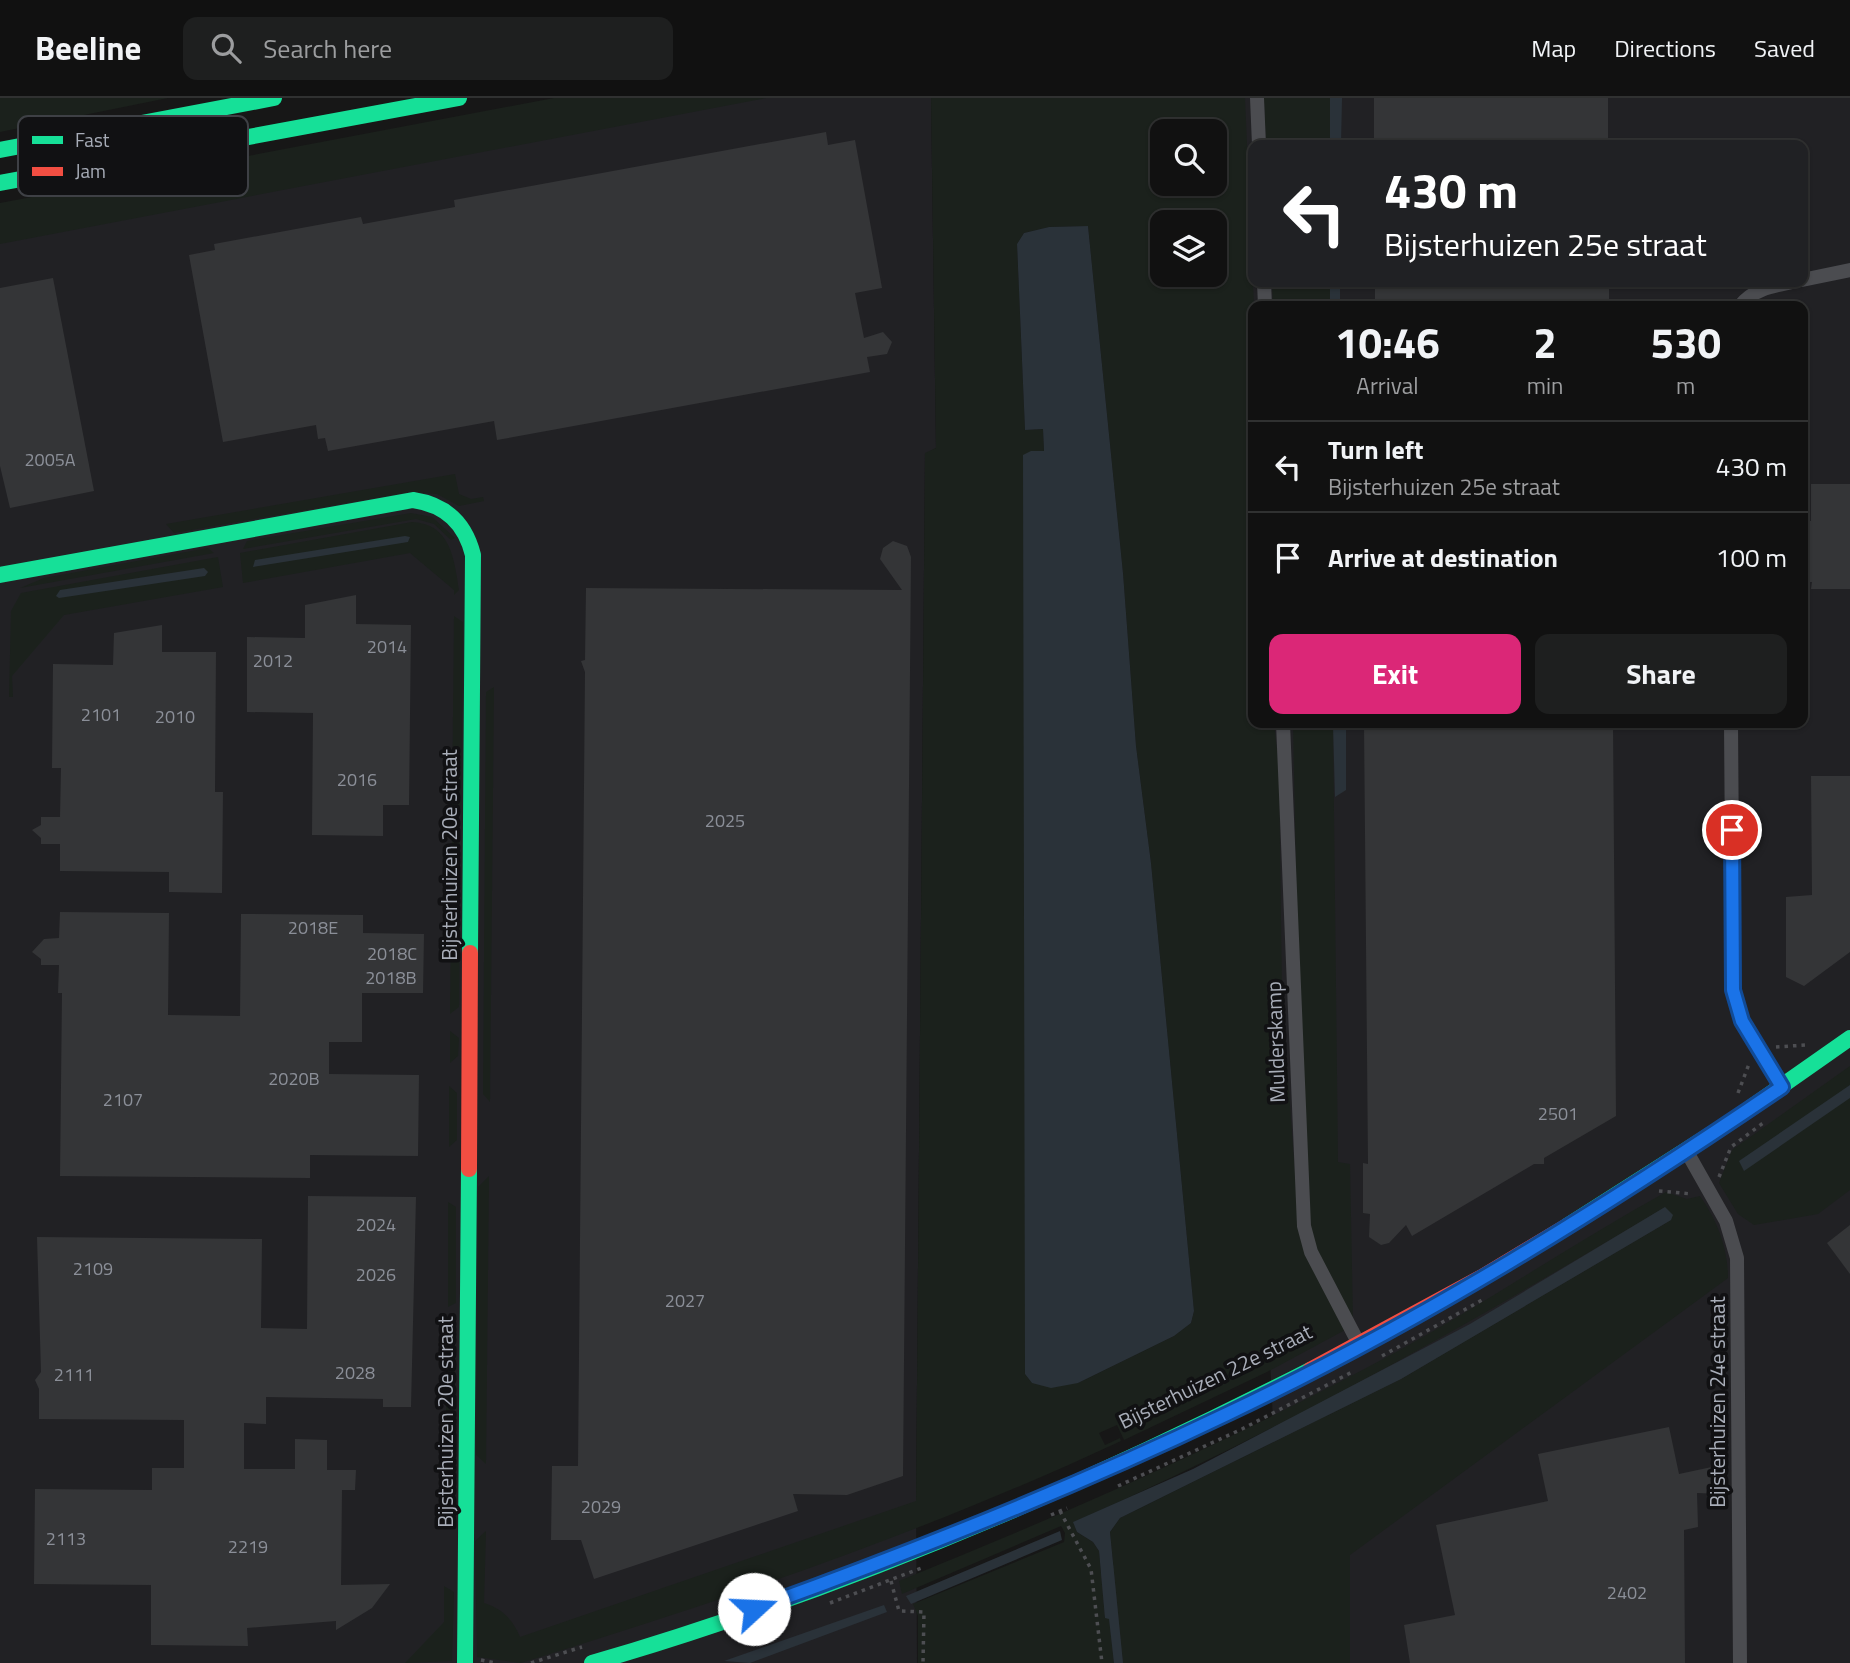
<!DOCTYPE html>
<style>
:root{--surface:#111;--page:#1e1f1f;--text:#f1f3f6;--muted:#9c9d9f;--line:#303131;--accent:#db2777}
body{margin:0;font-family:"Titillium Web",sans-serif;background:var(--page);color:var(--text);height:100vh;display:flex;flex-direction:column;font-size:26px;white-space:nowrap}
*{box-sizing:border-box;margin:0}
p{font-size:23px;color:var(--muted)}
.icon{flex:none;width:38px;height:38px;fill:none;stroke:currentColor;stroke-width:2;stroke-linecap:round;stroke-linejoin:round}
.map{position:relative;flex:1;overflow:hidden}
.drawer{position:absolute;left:1248px;top:203px;width:560px;height:427px;display:flex;flex-direction:column;background:var(--surface);border-radius:14px;box-shadow:0 2px 5px #0004,0 0 0 2px var(--line)}
.drawer>*{flex:none}
.banner{position:absolute;left:1248px;top:42px;width:560px;height:147px;border-radius:14px;box-shadow:0 2px 5px #0004,0 0 0 2px var(--line);background:#202124;color:#fff;overflow:hidden}
.tools{position:absolute;left:1150px;top:21px;display:grid;gap:14px}
.tools a{display:grid;place-items:center;width:77px;height:77px;border-radius:14px;background:var(--surface);box-shadow:0 2px 5px #0004,0 0 0 2px var(--line);font-size:35px}
.pin{position:absolute;display:grid;place-items:center;width:60px;height:60px;color:#fff;margin:-30px;border:4px solid #fff;border-radius:50%;box-shadow:0 2px 7px #0007}
.me{position:absolute;width:77px;margin:-38px;rotate:70deg;stroke-linejoin:round;filter:drop-shadow(0 0 5px #0008)}
.turn{display:flex;align-items:center;gap:24px;height:147px;padding:0 21px;font-size:32px}
.turn .icon{width:91px;height:91px;stroke-width:2.5}
.turn b{display:block;font-size:49px;line-height:60px}
.eta{display:flex;justify-content:space-evenly;align-items:center;height:119px;text-align:center}
.eta b{font-size:42px;font-weight:700;line-height:49px}
.cta{display:flex;gap:14px;margin-top:auto;padding:14px 21px}
.cta a{flex:1;height:80px;border-radius:14px;background:var(--accent);color:#fff;font-size:28px;font-weight:700;line-height:80px;text-align:center}
.cta a+a{background:var(--page);color:var(--text)}
ul{padding:0;list-style:none}
li{display:flex;align-items:center;gap:21px;height:91px;padding:0 21px;border-top:2px solid var(--line)}
li div{flex:1}
li b{display:block;font-size:26px}
li em{font-style:normal}
header{display:flex;align-items:center;gap:42px;box-sizing:border-box;height:98px;padding:0 35px;background:var(--surface);border-bottom:2px solid var(--line)}
header strong{font-size:33px}
nav{display:flex;gap:38px;margin-inline-start:auto;font-size:24px}
.search{width:490px;height:63px;background:var(--page);display:flex;align-items:center;gap:18px;box-sizing:border-box;padding:0 24px;border-radius:14px;color:var(--muted);font-size:26px}
.map>svg:first-child{display:block}
</style>
<header>
<strong>Beeline</strong>
<div class="search"><svg class="icon" aria-label="search" viewBox="0 0 24 24"><circle cx="10" cy="10" r="6"/><path d="M15 15l6 6"/></svg>Search here</div>
<nav><a>Map</a><a>Directions</a><a>Saved</a></nav>
</header>
<div class="map">
<svg width="1850" height="1565" viewBox="0 0 1850 1565">
<rect width="100%" height="100%" fill="#171717"/>
<!-- built -->
<g fill="#212124" fill-rule="evenodd">
<path d="M747,0h184l5,350 -11,6 -9,1048 1,161h-917v-1439z"/>
<path d="M1208,0h642v1565h-889l314,-201 -62,-1278 1,-53zM1253,47h549v137h-549zM1253,208h549v417h-549z"/>
</g>
<!-- green -->
<g fill="#1b211c" fill-rule="evenodd">
<path d="M0,0h168l-168,34z"/>
<path d="M554,0h212l-766,146v-41z"/>
<path d="M931,0h314l9,208 -1,417h21l5,45 3,229 17,231 46,102 -78,42 -143,68 -7,-15 -18,8 6,12 15,-7 1,3c-197,92 -393,158 -600,222l-44,-6 -2,-116 11,-10 -2,72c19,6 29,17 36,34l396,-136 9,-1048 11,-5zM1162,33h52v53h-52zM1162,124h52v53h-52zM1088,128l35,347 13,173 15,117 43,448 -3,12 -17,13 -96,47h-46l-7,-9 1,-52 18,-871 -1,-22 -18,1 -8,-186 7,-11 25,-6z"/>
<path d="M1264,0h66v47h-64z"/>
<path d="M1272,184h58v24h-57z"/>
<path d="M455,376l4,20 12,5 12,-2 1,4 -25,5 -22,-12 -27,-2 -236,41 -8,-9z"/>
<path d="M411,415l21,4 23,21 -4,2 -17,-16 -18,-5 -173,30 4,-8z"/>
<path d="M412,424c39,2 42,37 47,68l-5,5v-5l-44,-37 -167,30 -3,-30z"/>
<path d="M208,450l6,5 -194,35 24,-10z"/>
<path d="M218,459l5,30 -159,28 -52,61 1,21h-4l2,-86 10,-18z"/>
<path d="M454,518l9,6 -2,185 -9,8z"/>
<path d="M494,589l-4,415 -7,-8 3,-402z"/>
<path d="M1293,625h40l5,439 12,2 3,158 -42,-81 -14,-323z"/>
<path d="M452,739l8,6v45l-8,8z"/>
<path d="M451,816l9,7 -1,86 -9,7z"/>
<path d="M450,933l9,7 -1,18 -8,7z"/>
<path d="M1850,968v124l-32,24 -64,11 -16,-11 -19,-31 13,-33z"/>
<path d="M449,988l8,7v47l-8,7z"/>
<path d="M489,1078l-3,288 -10,-9 2,-268z"/>
<path d="M1666,1094l21,7 13,-3c17,24 28,52 28,82l-378,277v108h-227l-13,-131 10,-14 281,-139 270,-159 -6,-13c-192,115 -386,225 -591,315l3,10 16,10 6,9 6,67h4l5,45h-196v-47l-5,-12 151,-62 1,-9 -4,-7 -159,68 -3,-13c170,-69 337,-142 499,-230 91,-50 177,-109 268,-159z"/>
<path d="M448,1104l8,5v96l-8,4z"/>
<path d="M447,1224l8,6v77l-9,9z"/>
<path d="M445,1335l9,5 -1,45 -7,9z"/>
<path d="M444,1488l10,6 -2,69 -47,2 39,-41z"/>
</g>
<!-- water -->
<g fill="#2a3239">
<path d="M1330,0h12l-1,47h-11z"/>
<path d="M1088,128l35,347 13,173 15,117 43,448 -3,12 -17,13 -96,47 -27,5 -19,-5 -7,-9 -2,-919 8,-4h13l-1,-22 -18,1 -8,-186 7,-11 25,-6z"/>
<rect x="1330" y="184" width="10" height="24"/>
<path d="M405,438l5,1 -2,5 -155,25 2,-7z"/>
<path d="M204,470l4,4 -3,4 -146,22 -3,-2 4,-6z"/>
<path d="M1333,625h13v67l-11,7z"/>
<path d="M1850,987v13l-106,73 -5,-10z"/>
<path d="M1665,1109l8,8 -2,5 -270,159 -281,139 -10,14 13,131h-9l-5,-44 -4,-1 -6,-67 -6,-9 -16,-10 -4,-10 120,-53 277,-145z"/>
<path d="M1060,1433l2,9 -151,64 -5,-8z"/>
<path d="M884,1507l3,7 -137,51 -26,-2z"/>
</g>
<!-- building -->
<g fill="#343537">
<rect x="1374" y="0" width="234" height="47"/>
<path d="M826,34l2,13 27,-5 27,148 -27,5 9,45 19,-6 9,10 -5,12 -20,3 3,15 -373,68 -3,-19 -166,30 -3,-13 -7,1 -2,-14 -93,17 -34,-187 26,-5 -1,-6 147,-27 2,7 92,-17 -1,-7z"/>
<path d="M53,180l41,213 -84,17 -10,-42v-178z"/>
<rect x="1375" y="184" width="234" height="24"/>
<path d="M1811,386h39v105h-39l1,-7h-10v-61h9z"/>
<path d="M893,443l14,5 4,11 -8,919 -56,19 -54,-1 5,17 -204,68 -13,-39h-30l1,-74h26l7,-794 -4,-11 4,-1 1,-72 316,2 -22,-31 3,-11z"/>
<path d="M356,497v29l55,1 -2,180h-26v31l-71,-1 1,-122 -66,-1v-75l58,1v-33z"/>
<path d="M162,527v27h54l-1,140h8l-1,101 -53,-1v-20l-109,-1v-27h-19v-6l-9,-8 9,-5v-8h19l1,-49h-9l1,-104 60,1 1,-32z"/>
<path d="M1364,625h249l3,393 -72,42v6h-10l-122,72 -6,-11 -17,18 -8,2 -12,-8 1,-23 -7,-1v-50l5,1z"/>
<path d="M1811,678h39v176l-46,34 -18,-9v-80l26,-2z"/>
<path d="M60,814l109,1 -1,102 72,1 1,-102 122,1v18l61,1 -1,59h-61v49h-33v32l90,1 -1,81 -108,-1v23l-250,-2 2,-183h-4l1,-28h-18v-6l-9,-7 12,-13 15,-1z"/>
<path d="M308,1098l108,1 -5,210h-28v-8l-117,-2v27l-22,-1v46h51v-30l32,1v30h29l-1,20h-13l-1,95 49,-1 -18,24 -36,22v-9l-89,7 1,18 -97,-1v-60l-117,-1 1,-95 117,1v-22h32v-48l-145,-1v-30l-4,-9 6,-8 -4,-135 225,2 -1,89 46,1z"/>
<path d="M1850,1127v49l-23,-31z"/>
<path d="M1669,1329l10,47 42,-9v29l-24,-1 1,34 -14,3 1,133h-275l-6,-38 51,-10 -19,-90 112,-24 -10,-47z"/>
</g>
<g fill="none" stroke-linecap="round" stroke-linejoin="round">
<!-- path -->
<g stroke="#4d4e52" stroke-width="3.5" stroke-dasharray="3.5 5" stroke-linecap="butt">
<path d="M1776,949l30,-2"/>
<path d="M1738,995l11,-29"/>
<path d="M1719,1079l12,-30 32,-24"/>
<path d="M1659,1093l33,3"/>
<path d="M1382,1258l100,-56"/>
<path d="M1118,1388l124,-57 112,-58"/>
<path d="M1060,1413l31,58 11,94"/>
<path d="M1051,1417l16,-7"/>
<path d="M891,1483l8,30 25,1 -1,51"/>
<path d="M830,1505l94,-36"/>
<path d="M481,1562l15,3"/>
<path d="M531,1565l51,-16"/>
</g>
<!-- street -->
<g stroke="#4b4c50" stroke-width="14">
<path d="M1257,0l2,47"/>
<path d="M1802,182l48,-10"/>
<path d="M1264,184l1,24"/>
<path d="M1740,208c13,-17 33,-20 53,-24"/>
<path d="M1283,625l21,503 7,26 49,94"/>
<path d="M1731,625l2,267 9,31 40,66"/>
<path d="M1687,1054l39,69 11,37 3,405"/>
</g>
<!-- fast -->
<g stroke="#16e098" stroke-width="16">
<path d="M0,52l274,-52"/>
<path d="M0,85l459,-85"/>
<path d="M0,477l413,-75c33,5 52,23 60,55l-3,398"/>
<path d="M1567,1128l163,-104 120,-84"/>
<path d="M465,1565l4,-494"/>
<path d="M592,1565c248,-72 489,-176 718,-293"/>
</g>
<!-- jam -->
<g stroke="#f24e42" stroke-width="16">
<path d="M469,1071l1,-216"/>
<path d="M1310,1272l172,-93 85,-51"/>
</g>
</g>
<g fill="none" stroke-linecap="round" stroke-linejoin="round">
<defs>
<path id="route" d="M754,1511c161,-58 319,-121 473,-195 194,-92 377,-206 555,-327l-40,-66 -9,-31 -1,-160"/>
</defs>
<!-- route casing -->
<use href="#route" stroke="#114b97" stroke-width="18"/>
<!-- route -->
<use href="#route" stroke="#1a73e8" stroke-width="12"/>
</g>
<g text-anchor="middle" dominant-baseline="central" stroke-width="7" stroke-linejoin="round" paint-order="stroke">
<!-- number labels -->
<g font-size="18" fill="#8b8f98">
<text x="50" y="361">2005A</text>
<text x="387" y="548">2014</text>
<text x="273" y="562">2012</text>
<text x="101" y="616">2101</text>
<text x="175" y="618">2010</text>
<text x="357" y="681">2016</text>
<text x="725" y="722">2025</text>
<text x="313" y="829">2018E</text>
<text x="392" y="855">2018C</text>
<text x="391" y="879">2018B</text>
<text x="294" y="980">2020B</text>
<text x="123" y="1001">2107</text>
<text x="1558" y="1015">2501</text>
<text x="376" y="1126">2024</text>
<text x="93" y="1170">2109</text>
<text x="376" y="1176">2026</text>
<text x="685" y="1202">2027</text>
<text x="355" y="1274">2028</text>
<text x="74" y="1276">2111</text>
<text x="601" y="1408">2029</text>
<text x="66" y="1440">2113</text>
<text x="248" y="1448">2219</text>
<text x="1627" y="1494">2402</text>
</g>
<!-- street labels -->
<g font-size="21" fill="#a8adb8" stroke="#111113">
<text transform="translate(449 757) rotate(-90)">Bijsterhuizen 20e straat</text>
<text transform="translate(1275 944) rotate(-92)">Mulderskamp</text>
<text transform="translate(1215 1278) rotate(-26)">Bijsterhuizen 22e straat</text>
<text transform="translate(1717 1304) rotate(-90)">Bijsterhuizen 24e straat</text>
<text transform="translate(445 1324) rotate(-90)">Bijsterhuizen 20e straat</text>
</g>
</g>
<!-- legend -->
<rect x="18" y="18" width="230" height="80" rx="10" fill="#111113" stroke="#3e4045" stroke-width="2"/>
<rect x="32" y="38" width="31" height="8" fill="#16e098"/>
<rect x="32" y="69" width="31" height="9" fill="#f24e42"/>
<g font-size="19" fill="#a8adb8">
<text x="75" y="49">Fast</text>
<text x="75" y="80">Jam</text>
</g>
</svg>
<div class="tools">
<a><svg class="icon" aria-label="search" viewBox="0 0 24 24"><circle cx="10" cy="10" r="6"/><path d="M15 15l6 6"/></svg></a>
<a><svg class="icon" aria-label="layers" viewBox="0 0 24 24"><path d="M12 4l9 5-9 5-9-5zM3 14l9 5 9-5"/></svg></a>
</div>
<div class="pin" style="left:1732px;top:732px;background:#d93025"><svg class="icon" aria-label="arrive" viewBox="0 0 24 24"><path d="M6 21V4h12l-3 4 3 4H6"/></svg></div>
<svg class="me" style="left:754px;top:1511px" viewBox="-20 -20 40 40"><circle r="19" fill="#fff"/><path d="M0-13L10 11 0 6-10 11z" fill="#1a73e8"/></svg>
<div class="banner">
<div class="turn"><svg class="icon" aria-label="left" viewBox="0 0 24 24"><path d="M17 20v-9H6M10 6l-5 5 5 5"/></svg><div><b>430 m</b>Bijsterhuizen 25e straat</div></div>
</div>
<section class="drawer">
<div class="eta">
<div><b>10:46</b><p>Arrival</p></div>
<div><b>2</b><p>min</p></div>
<div><b>530</b><p>m</p></div>
</div>
<ul>
<li><svg class="icon" aria-label="left" viewBox="0 0 24 24"><path d="M17 20v-9H6M10 6l-5 5 5 5"/></svg><div><b>Turn left</b><p>Bijsterhuizen 25e straat</p></div><em>430 m</em></li>
<li><svg class="icon" aria-label="arrive" viewBox="0 0 24 24"><path d="M6 21V4h12l-3 4 3 4H6"/></svg><div><b>Arrive at destination</b></div><em>100 m</em></li>
</ul>
<div class="cta"><a>Exit</a><a>Share</a></div>
</section>
</div>
